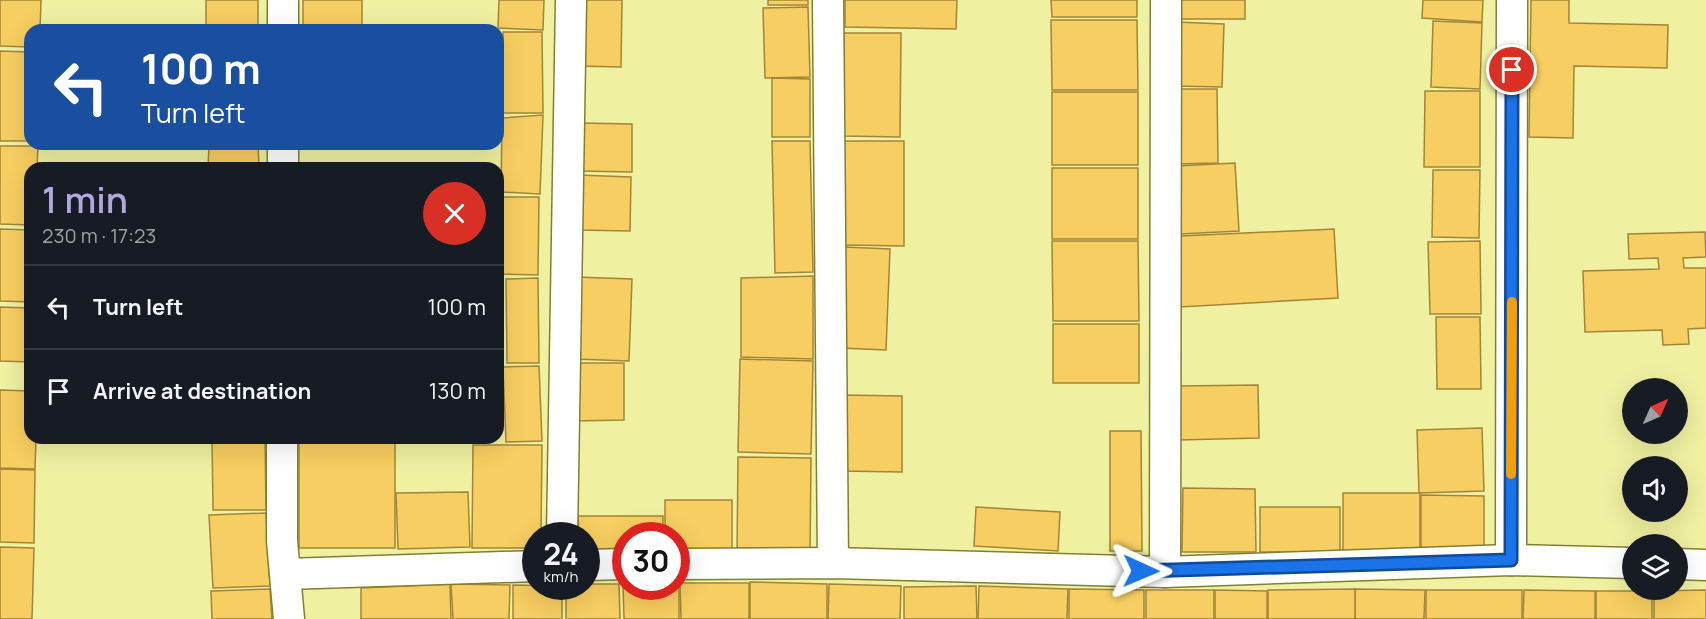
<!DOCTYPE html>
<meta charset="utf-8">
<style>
:root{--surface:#171b24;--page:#242831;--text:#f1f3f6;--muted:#9ea1a6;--line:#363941;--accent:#b1a6de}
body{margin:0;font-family:Manrope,sans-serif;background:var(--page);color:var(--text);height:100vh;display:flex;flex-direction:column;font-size:22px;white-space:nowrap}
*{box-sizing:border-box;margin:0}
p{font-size:20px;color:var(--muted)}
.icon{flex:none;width:33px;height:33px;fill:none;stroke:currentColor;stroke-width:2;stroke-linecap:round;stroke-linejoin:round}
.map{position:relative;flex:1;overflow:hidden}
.details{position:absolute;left:24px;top:162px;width:480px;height:282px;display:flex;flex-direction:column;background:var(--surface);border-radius:18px;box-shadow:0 6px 24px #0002}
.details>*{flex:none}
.banner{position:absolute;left:24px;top:24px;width:480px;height:126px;border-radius:18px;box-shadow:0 6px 24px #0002;background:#1a4fa0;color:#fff;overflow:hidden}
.needle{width:39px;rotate:45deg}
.controls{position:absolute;left:1622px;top:378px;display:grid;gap:12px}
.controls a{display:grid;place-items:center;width:66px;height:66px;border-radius:50%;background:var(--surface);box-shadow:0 6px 24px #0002;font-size:30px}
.speed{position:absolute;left:522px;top:522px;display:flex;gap:12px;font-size:30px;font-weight:700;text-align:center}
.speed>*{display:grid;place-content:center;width:78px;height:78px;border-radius:50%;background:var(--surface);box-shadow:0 6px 24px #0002;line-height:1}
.speed small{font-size:15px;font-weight:400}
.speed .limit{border:9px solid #d22;background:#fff;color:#111}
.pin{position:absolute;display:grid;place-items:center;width:51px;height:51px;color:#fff;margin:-26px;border:3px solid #fff;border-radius:50%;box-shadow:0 2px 6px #0007}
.me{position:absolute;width:66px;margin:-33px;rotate:91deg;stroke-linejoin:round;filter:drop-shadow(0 0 4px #0008)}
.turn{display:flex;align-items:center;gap:21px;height:126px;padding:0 18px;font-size:27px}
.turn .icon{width:78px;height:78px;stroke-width:2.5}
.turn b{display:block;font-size:42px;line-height:51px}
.round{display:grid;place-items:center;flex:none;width:63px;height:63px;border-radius:32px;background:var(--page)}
.headline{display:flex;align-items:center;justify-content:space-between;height:102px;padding:0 18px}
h1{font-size:36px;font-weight:600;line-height:45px;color:var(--accent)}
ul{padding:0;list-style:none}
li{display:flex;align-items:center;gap:18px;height:84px;padding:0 18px;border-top:2px solid var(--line)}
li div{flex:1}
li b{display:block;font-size:22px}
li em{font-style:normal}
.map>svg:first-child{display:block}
</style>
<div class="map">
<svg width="1706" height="619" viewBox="0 0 1706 619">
<rect width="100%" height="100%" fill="#eff0a0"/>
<!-- building -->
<g fill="#f7ce61" stroke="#a28539" stroke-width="1.5">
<path d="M0,0h41l-1,30h-10v17l-30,-1z"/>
<rect x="206" y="0" width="52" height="30"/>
<rect x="303" y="0" width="59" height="30"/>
<path d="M499,0h45l-1,30 -45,-2z"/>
<path d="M579,0h43l-1,67 -44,-1z"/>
<rect x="768" y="0" width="40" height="5"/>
<path d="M845,0h112l-1,29 -111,-2z"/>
<path d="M1051,0h86v17h-85z"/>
<rect x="1176" y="0" width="69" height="19"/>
<path d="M1423,0h60l-1,22 -60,-4z"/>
<path d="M1531,0h38v23l99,2 -1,43 -93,-2 -1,72 -44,-1z"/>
<path d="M808,7l2,70 -45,1 -2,-70z"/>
<path d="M1051,20h86l1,70h-86z"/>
<path d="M1433,21l49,2 -2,66 -49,-2z"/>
<path d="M1176,22l48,2 -2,63 -48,-1z"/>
<path d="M503,32h39l1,81h-40z"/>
<path d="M844,33h57l-1,104 -57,-1z"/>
<path d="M0,51l30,1v89h-30z"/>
<path d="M772,78l38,1v58h-38z"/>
<path d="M1174,89h43l1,74 -42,1z"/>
<path d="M1425,91h55v76h-56z"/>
<rect x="1052" y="92" width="86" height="73"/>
<path d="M543,115l-3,79 -39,-2 1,-74z"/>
<path d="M579,123l53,1v48l-53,-1z"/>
<path d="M772,141h38l3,131 -38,1z"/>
<path d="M843,141h61v105l-61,-1z"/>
<path d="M209,144h49l1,24h-51z"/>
<path d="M0,146h38l-1,22h-7v57l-30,-1z"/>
<path d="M1235,163l4,68 -59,3 -4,-68z"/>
<rect x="1052" y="168" width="86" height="71"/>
<path d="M1433,170h47l-1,68 -47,-1z"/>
<path d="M578,175l53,2 -1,54 -52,-1z"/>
<path d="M498,197h41l-1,78 -40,-1z"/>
<path d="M0,229l30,1v72l-30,-1z"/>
<path d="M1334,229l4,69 -158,9v-71z"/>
<path d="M1705,232l1,25 -23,1 1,10h22v60l-18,1 1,15 -26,1 -1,-15 -77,2 -2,-61 76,-2 -1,-11 -29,1 -1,-25z"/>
<path d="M1052,241h86l1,80h-86z"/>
<path d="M1480,241l1,73h-51l-2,-72z"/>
<path d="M844,247l46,2 -4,101 -46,-2z"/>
<path d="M813,276v83l-72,-2v-79z"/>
<path d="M576,277l56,2 -3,82 -55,-2z"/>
<path d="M538,278l1,85h-32l-1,-84z"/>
<path d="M0,307l30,1v54l-30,-1z"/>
<path d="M1436,317h44l1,72h-44z"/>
<rect x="1053" y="324" width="86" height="59"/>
<path d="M740,359l73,2 -2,93 -73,-2z"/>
<path d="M574,363h50v57l-51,1z"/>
<path d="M539,366l3,75 -36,1 -3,-75z"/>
<path d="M1258,385l1,53 -81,2 -1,-54z"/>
<path d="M0,390l30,1v47h6l-1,31 -35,-1z"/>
<path d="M841,395l61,1v76l-61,-1z"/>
<path d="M1482,428l2,63 -65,2 -2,-63z"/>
<path d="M1110,431h31l1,120h-32z"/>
<path d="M212,438h53l1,72h-53z"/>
<path d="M299,439l96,1v108h-96z"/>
<path d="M473,445h69l-1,91h-5v12h-64z"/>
<path d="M738,457l73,1 -1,96 -73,-1z"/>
<path d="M0,469l35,1 -1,73 -34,-1z"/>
<path d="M1183,488l72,1 1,63h-74z"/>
<path d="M468,492l2,55 -72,2 -2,-56z"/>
<rect x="1343" y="493" width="77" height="59"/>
<path d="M1421,495l63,1v57l-63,-1z"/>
<path d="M665,500h67v53h-56v-17h-11z"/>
<path d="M976,507l84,5 -2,39 -84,-5z"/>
<rect x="1260" y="507" width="80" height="45"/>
<path d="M266,513l4,73 -57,2 -4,-73z"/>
<path d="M578,516h85v20h-37v17h-40v-17h-7z"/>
<path d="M0,547l34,1 -2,71h-32z"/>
<path d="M750,582l77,2v35h-77z"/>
<path d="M676,583h3v36h-55l-1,-35h3v2h50z"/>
<path d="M680,583h69v36h-68z"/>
<path d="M450,584l1,35h-90v-31z"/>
<path d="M451,584l59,1 -1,34h-56z"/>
<path d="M586,584h33l1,35h-54v-33h20z"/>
<path d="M829,584l72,2 -1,33h-72z"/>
<path d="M513,585l49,1v33h-49z"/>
<path d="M976,586l1,33h-73v-32z"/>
<path d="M979,586l89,3 -1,30h-89z"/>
<path d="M270,589l2,30h-60l-1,-28z"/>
<path d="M1069,589l75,1v29h-75z"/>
<path d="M1355,589l70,1 -1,29h-69z"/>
<path d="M1355,589v30h-87v-29z"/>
<rect x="1146" y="590" width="68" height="29"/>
<path d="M1215,590l52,1v28h-52z"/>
<rect x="1426" y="590" width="96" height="29"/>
<path d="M1524,590l71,1v28h-72z"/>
<path d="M1706,590v29h-52v-28z"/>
<rect x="1596" y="591" width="56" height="28"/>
</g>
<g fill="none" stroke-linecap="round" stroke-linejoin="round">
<defs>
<g id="minor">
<path d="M828,0l5,563"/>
<path d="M283,30v-30"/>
<path d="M283,168v-24"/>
<path d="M282,438v103l7,78"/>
<path d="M562,536l9,-536"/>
<path d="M1511,560l1,-560"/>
<path d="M676,564l157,-1 332,9 346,-12 121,3"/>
<path d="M1677,564l29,1"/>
<path d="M586,565l40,-1"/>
<path d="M1165,572l1,-572"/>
<path d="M286,574l250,-8"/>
</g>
</defs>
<!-- minor casing -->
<use href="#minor" stroke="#808031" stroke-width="33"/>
<!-- minor -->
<use href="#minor" stroke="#fff" stroke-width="30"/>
</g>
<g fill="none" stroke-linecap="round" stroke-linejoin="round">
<defs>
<path id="route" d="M1141,571l370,-11 1,-490"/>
</defs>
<!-- route casing -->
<use href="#route" stroke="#114b97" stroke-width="15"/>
<!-- route -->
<use href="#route" stroke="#1a73e8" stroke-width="10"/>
<!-- slow -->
<path stroke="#f59e0b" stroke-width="10" d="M1511,474l1,-172"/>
</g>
</svg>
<div class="controls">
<a><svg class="needle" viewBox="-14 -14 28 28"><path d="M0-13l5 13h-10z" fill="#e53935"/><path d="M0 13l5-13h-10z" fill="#9ea1a6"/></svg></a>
<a><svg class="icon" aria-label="sound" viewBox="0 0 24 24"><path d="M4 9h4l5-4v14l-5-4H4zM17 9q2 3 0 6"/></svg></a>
<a><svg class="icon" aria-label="layers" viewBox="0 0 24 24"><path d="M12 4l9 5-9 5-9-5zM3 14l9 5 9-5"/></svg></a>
</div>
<div class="speed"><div>24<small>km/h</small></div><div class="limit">30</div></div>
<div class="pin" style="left:1512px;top:70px;background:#d93025"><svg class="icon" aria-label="arrive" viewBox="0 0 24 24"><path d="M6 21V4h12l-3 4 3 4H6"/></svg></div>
<svg class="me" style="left:1141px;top:571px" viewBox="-20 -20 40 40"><path d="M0-17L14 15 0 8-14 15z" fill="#1a73e8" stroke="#fff" stroke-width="4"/></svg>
<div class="banner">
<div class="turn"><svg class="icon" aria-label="left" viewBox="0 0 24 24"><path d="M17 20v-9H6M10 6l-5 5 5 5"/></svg><div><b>100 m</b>Turn left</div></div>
</div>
<section class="details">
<div class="headline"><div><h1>1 min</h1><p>230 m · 17:23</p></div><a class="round" style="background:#d93025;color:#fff"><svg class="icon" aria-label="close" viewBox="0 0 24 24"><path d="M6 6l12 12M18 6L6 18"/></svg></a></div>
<ul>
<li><svg class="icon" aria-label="left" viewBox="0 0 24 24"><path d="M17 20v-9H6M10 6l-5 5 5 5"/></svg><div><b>Turn left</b></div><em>100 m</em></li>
<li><svg class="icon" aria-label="arrive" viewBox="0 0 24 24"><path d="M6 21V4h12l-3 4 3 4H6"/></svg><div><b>Arrive at destination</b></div><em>130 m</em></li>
</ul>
</section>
</div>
